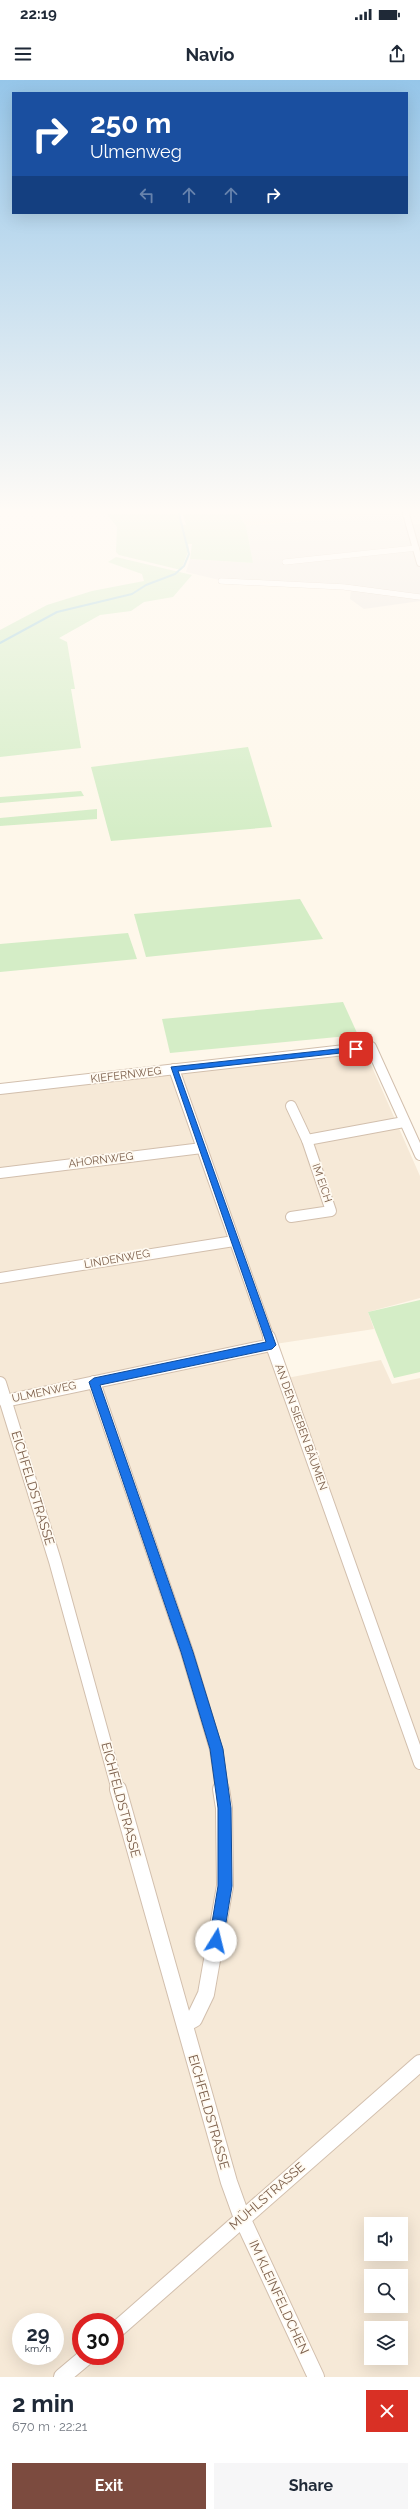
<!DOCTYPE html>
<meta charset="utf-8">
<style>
:root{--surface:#fff;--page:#f6f6f7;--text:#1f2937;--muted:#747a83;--accent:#7c4b3f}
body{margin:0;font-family:Raleway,sans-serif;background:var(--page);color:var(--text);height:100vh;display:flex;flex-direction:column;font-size:15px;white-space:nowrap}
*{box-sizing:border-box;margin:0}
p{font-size:13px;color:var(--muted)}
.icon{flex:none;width:22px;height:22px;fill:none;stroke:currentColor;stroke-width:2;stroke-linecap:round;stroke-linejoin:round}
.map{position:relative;height:2297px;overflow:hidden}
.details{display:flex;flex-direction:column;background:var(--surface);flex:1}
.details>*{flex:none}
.hud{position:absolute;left:12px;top:12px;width:396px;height:122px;border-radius:0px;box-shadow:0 4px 16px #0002;background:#1a4fa0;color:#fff;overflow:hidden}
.controls{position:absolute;left:364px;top:2137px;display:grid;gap:8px}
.controls a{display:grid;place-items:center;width:44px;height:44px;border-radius:0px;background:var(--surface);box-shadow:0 4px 16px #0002;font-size:20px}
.speed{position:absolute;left:12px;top:2233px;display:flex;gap:8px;font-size:20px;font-weight:700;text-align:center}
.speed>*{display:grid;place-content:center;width:52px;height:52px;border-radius:50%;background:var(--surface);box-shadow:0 4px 16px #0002;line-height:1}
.speed small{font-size:10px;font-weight:400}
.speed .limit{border:6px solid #d22;background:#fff;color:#111}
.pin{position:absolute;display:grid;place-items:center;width:34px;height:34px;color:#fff;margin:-17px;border-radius:8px;box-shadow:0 2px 6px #0006}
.me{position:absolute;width:44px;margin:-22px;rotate:9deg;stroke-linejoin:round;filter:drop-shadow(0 0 3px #0008)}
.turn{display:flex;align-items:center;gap:14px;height:84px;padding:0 12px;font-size:18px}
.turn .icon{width:52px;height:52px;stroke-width:2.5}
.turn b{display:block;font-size:28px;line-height:34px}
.lanes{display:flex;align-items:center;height:38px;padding:0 12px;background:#0003;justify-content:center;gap:20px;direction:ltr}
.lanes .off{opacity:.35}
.round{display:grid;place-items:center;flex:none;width:42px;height:42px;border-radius:0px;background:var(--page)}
.overview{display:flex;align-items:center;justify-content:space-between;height:68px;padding:0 12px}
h1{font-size:24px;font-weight:700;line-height:30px}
.action{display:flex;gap:8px;margin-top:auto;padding:8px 12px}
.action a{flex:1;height:46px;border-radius:0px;background:var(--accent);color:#fff;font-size:16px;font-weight:700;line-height:46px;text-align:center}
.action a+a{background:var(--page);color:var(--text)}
.status{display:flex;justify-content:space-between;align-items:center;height:28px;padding:0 20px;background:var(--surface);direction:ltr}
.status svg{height:11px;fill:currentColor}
header{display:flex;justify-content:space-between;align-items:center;height:52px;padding:0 12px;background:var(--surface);font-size:18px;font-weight:700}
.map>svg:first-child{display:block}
</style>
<div class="status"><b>22:19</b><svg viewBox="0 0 49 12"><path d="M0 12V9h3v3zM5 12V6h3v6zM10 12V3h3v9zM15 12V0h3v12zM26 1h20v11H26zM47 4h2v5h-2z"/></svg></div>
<header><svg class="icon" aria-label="menu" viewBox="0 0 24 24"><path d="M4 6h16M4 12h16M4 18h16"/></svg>Navio<svg class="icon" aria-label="share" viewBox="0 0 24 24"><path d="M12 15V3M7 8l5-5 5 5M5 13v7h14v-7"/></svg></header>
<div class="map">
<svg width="420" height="2297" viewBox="0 0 420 2297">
<rect width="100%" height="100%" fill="#fef7ea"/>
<!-- residential -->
<g fill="#f6e9d7" fill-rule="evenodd">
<path d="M239,434h144l-137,12z"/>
<path d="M365,971l55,125v122l-52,14 6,17 -99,15 12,34 94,-18 11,24 28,-6v999h-420v-1284zM371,2144h30v30h-30zM371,2196h30v30h-30zM21,2242h34v34h-34zM81,2242h34v34h-34zM371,2248h30v30h-30z"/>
</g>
<!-- industrial -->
<path fill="#efe9e2" d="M383,434h17l4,11 16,-1v77l-56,8 -14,-10 1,-10 -123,-7 -42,-10 4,-13 63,4 -7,-37z"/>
<!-- green -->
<g fill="#d4edc6">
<path d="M107,434h73l2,11h4l-3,-11h56l7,12 7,37 -63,-4 2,-15h-4l1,5 -8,21 -62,-15 -3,-3 1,-25z"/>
<path d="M116,477l76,18 -19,22 -29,5 -13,9 -31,4 -41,23 8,4 8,47h-4l10,59 -81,9v-127l47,-25 45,-14 52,-10 -2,-7 -34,-12z"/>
<path d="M248,667l24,80 -161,14 -20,-74z"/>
<path d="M81,711l3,5 -84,7v-6z"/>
<path d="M97,729v10l-97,7v-8z"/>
<path d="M300,819l23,40 -177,18 -12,-43z"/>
<path d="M128,853l9,26 -137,13v-28z"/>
<path d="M343,922l15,33 -188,18 -8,-34z"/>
<path d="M420,1220v72l-26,6 -26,-66z"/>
</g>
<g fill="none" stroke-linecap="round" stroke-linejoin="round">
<!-- stream -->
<path stroke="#a1d1dc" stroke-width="2" d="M0,563l57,-31 75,-18 14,-9 29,-11 9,-8 5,-12 -10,-40"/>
<defs>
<g id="minor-far3">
<path d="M285,482l131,-14"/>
<path d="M221,501l123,6 76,10"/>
</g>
<g id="minor-far2">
<path d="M174,989l95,269"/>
<path d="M0,1009l371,-42 49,108"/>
<path d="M291,1026l16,34 24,71 -40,6"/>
<path d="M307,1060l97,-18"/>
<path d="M0,1093l202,-25"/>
<path d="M0,1198l234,-37"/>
</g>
<g id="minor-far1">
<path d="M269,1257l151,426"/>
<path d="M94,1302l93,270 29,97 6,41"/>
<path d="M0,1303l55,178 63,229"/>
<path d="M5,1321l266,-56"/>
</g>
<g id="minor">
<path d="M118,1709l111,393 13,36 74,159"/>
<path d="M185,1944l9,-5 12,-25 19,-108 -1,-78 -3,-19"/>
<path d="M115,2251l305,-268"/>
<path d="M62,2297l25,-21"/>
</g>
<path id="tertiary" d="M406,434l14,49"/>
</defs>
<!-- minor-far3 casing -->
<use href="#minor-far3" stroke="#d2bfad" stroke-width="6"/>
<!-- minor-far2 casing -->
<use href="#minor-far2" stroke="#d2bfad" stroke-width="12"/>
<!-- minor-far1 casing -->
<use href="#minor-far1" stroke="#d2bfad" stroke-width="14"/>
<!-- minor casing -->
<use href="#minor" stroke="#d2bfad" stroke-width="18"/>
<!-- tertiary casing -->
<use href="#tertiary" stroke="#d2bfad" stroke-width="8"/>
<!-- minor-far3 -->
<use href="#minor-far3" stroke="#fff" stroke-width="5.5"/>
<!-- minor-far2 -->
<use href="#minor-far2" stroke="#fff" stroke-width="10"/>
<!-- minor-far1 -->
<use href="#minor-far1" stroke="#fff" stroke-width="12"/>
<!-- minor -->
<use href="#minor" stroke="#fff" stroke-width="16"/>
<!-- tertiary -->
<use href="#tertiary" stroke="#fff" stroke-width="6"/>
</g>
<!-- sky -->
<linearGradient id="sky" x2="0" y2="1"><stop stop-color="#96c6e9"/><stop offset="0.57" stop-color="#fffbf6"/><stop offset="1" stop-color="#fffbf6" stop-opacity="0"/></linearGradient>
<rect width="420" height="756" fill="url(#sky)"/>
<!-- route -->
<path fill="#1a73e8" stroke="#114b97" d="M356,967l4,2 -1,2 -181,20 98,274 -4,4 -172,36 93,267 30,97 8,59 1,78 -9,55 -2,5 -5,2 -5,-2 -2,-5 9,-55v-78l-8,-59 -29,-97 -92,-270 5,-4 172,-36 -95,-275z"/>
<g text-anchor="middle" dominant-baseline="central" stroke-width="3.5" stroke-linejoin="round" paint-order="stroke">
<!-- street labels -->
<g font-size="11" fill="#7b5e4a" stroke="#fffaf1">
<text transform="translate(126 995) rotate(-7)">KIEFERNWEG</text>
<text transform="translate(101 1080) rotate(-7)">AHORNWEG</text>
<text transform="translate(322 1103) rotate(71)">IM EICH</text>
<text transform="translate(117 1179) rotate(-10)">LINDENWEG</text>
<text transform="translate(44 1312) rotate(-12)">ULMENWEG</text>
<text transform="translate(301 1347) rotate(70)">AN DEN SIEBEN BÄUMEN</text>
</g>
<!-- near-street labels -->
<g font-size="13" fill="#7b5e4a" stroke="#fffaf1">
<text transform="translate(33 1408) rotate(73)">EICHFELDSTRASSE</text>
<text transform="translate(121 1720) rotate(75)">EICHFELDSTRASSE</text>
<text transform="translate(209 2032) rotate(74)">EICHFELDSTRASSE</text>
<text transform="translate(267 2116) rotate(-41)">MÜHLSTRASSE</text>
<text transform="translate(279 2217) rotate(65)">IM KLEINFELDCHEN</text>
</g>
</g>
</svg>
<div class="controls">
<a><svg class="icon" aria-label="sound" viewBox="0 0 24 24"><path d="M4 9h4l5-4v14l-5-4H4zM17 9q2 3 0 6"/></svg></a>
<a><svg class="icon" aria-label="search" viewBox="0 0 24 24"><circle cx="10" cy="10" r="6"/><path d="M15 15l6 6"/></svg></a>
<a><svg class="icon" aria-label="layers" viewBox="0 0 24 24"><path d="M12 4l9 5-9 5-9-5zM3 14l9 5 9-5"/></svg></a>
</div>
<div class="speed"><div>29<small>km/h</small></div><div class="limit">30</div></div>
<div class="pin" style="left:356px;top:969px;background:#d93025"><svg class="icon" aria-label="arrive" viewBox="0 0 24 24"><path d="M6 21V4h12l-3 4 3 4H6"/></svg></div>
<svg class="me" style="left:216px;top:1861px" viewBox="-20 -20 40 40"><circle r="19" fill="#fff"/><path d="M0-13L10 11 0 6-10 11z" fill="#1a73e8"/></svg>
<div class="hud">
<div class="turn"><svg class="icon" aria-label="right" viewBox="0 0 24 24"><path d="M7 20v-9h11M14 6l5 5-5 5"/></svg><div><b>250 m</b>Ulmenweg</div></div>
<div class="lanes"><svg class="icon off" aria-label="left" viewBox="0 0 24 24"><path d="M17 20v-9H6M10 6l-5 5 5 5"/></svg><svg class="icon off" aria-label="ahead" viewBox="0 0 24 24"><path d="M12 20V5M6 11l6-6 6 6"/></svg><svg class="icon off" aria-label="ahead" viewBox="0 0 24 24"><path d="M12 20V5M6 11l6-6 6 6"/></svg><svg class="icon" aria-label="right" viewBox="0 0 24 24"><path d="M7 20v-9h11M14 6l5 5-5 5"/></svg></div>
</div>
</div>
<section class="details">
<div class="overview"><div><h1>2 min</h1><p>670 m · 22:21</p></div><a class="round" style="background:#d93025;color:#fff"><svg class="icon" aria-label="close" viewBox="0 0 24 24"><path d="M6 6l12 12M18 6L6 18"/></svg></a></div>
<div class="action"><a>Exit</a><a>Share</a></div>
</section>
